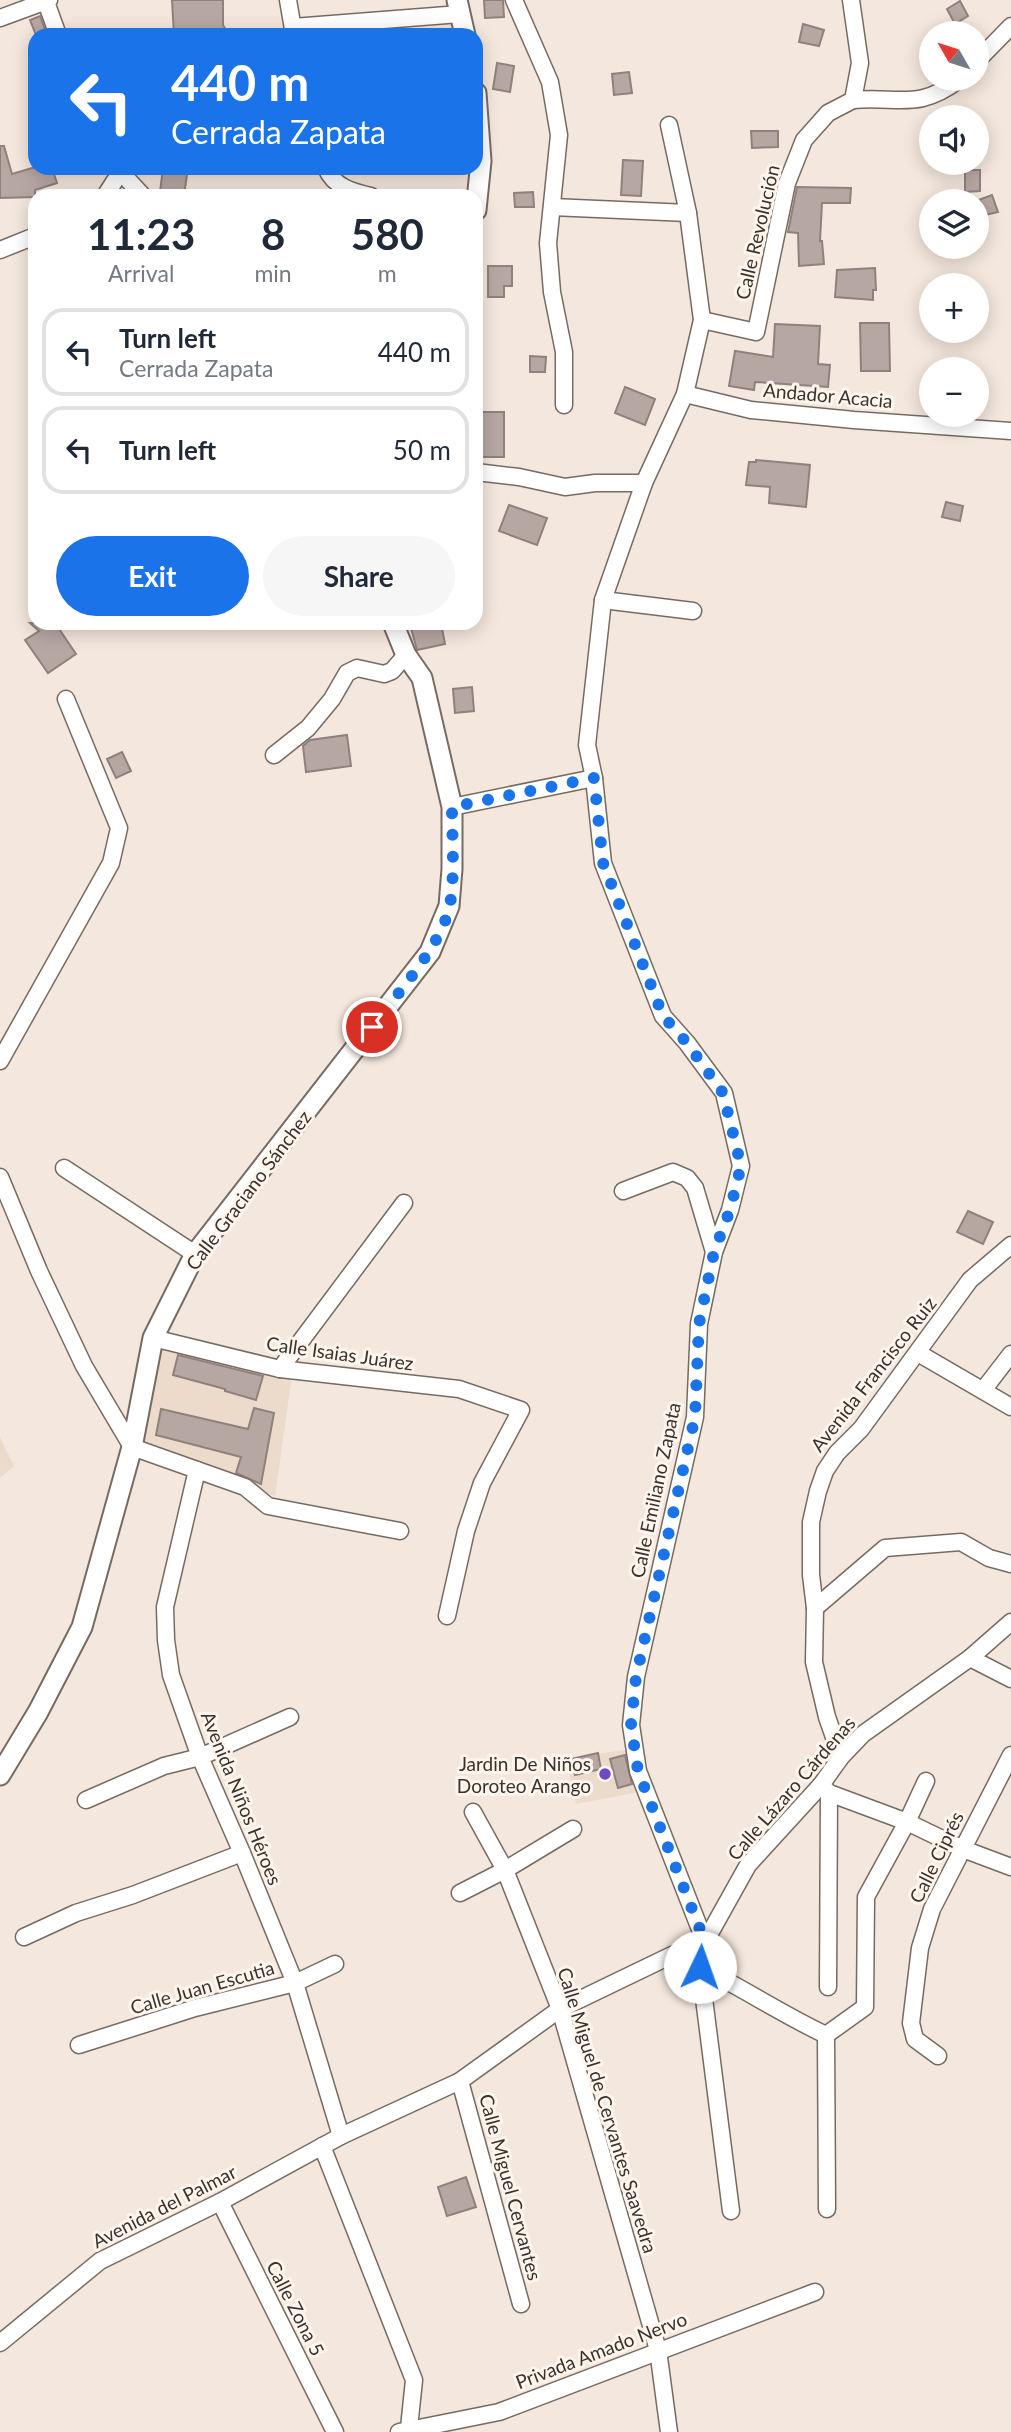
<!DOCTYPE html>
<meta charset="utf-8">
<style>
:root{--surface:#fff;--page:#f6f6f7;--text:#1f2937;--muted:#747a83;--line:#e0e1e3;--accent:#1a73e8}
body{margin:0;font-family:Lato,sans-serif;background:var(--page);color:var(--text);height:100vh;display:flex;flex-direction:column;font-size:26px;white-space:nowrap}
*{box-sizing:border-box;margin:0}
p{font-size:23px;color:var(--muted)}
.icon{flex:none;width:38px;height:38px;fill:none;stroke:currentColor;stroke-width:2;stroke-linecap:round;stroke-linejoin:round}
.map{position:relative;flex:1;overflow:hidden}
.drawer{position:absolute;left:28px;top:189px;width:455px;height:441px;display:flex;flex-direction:column;background:var(--surface);border-radius:21px;box-shadow:0 4px 18px #0003}
.drawer>*{flex:none}
.hud{position:absolute;left:28px;top:28px;width:455px;height:147px;border-radius:21px;box-shadow:0 4px 18px #0003;background:#1a73e8;color:#fff;overflow:hidden}
.needle{width:46px;rotate:309deg}
.buttons{position:absolute;left:919px;top:21px;display:grid;gap:14px}
.buttons a{display:grid;place-items:center;width:70px;height:70px;border-radius:50%;background:var(--surface);box-shadow:0 4px 18px #0003;font-size:35px}
.pin{position:absolute;display:grid;place-items:center;width:60px;height:60px;color:#fff;margin:-30px;border:4px solid #fff;border-radius:50%;box-shadow:0 2px 7px #0007}
.me{position:absolute;width:77px;margin:-38px;rotate:3deg;stroke-linejoin:round;filter:drop-shadow(0 0 5px #0008)}
.turn{display:flex;align-items:center;gap:24px;height:147px;padding:0 28px;font-size:32px}
.turn .icon{width:91px;height:91px;stroke-width:2.5}
.turn b{display:block;font-size:49px;line-height:60px}
.eta{display:flex;justify-content:space-evenly;align-items:center;height:119px;text-align:center}
.eta b{font-size:42px;font-weight:700;line-height:49px}
.primary-button{display:flex;gap:14px;margin-top:auto;padding:14px 28px}
.primary-button a{flex:1;height:80px;border-radius:42px;background:var(--accent);color:#fff;font-size:28px;font-weight:700;line-height:80px;text-align:center}
.primary-button a+a{background:var(--page);color:var(--text)}
ul{padding:0;list-style:none}
li{display:flex;align-items:center;gap:21px;height:88px;margin:0 14px 10px;padding:0 14px;border:4px solid var(--line);border-radius:21px}
li div{flex:1}
li b{display:block;font-size:26px}
li em{font-style:normal}
.map>svg:first-child{display:block}
</style>
<div class="map">
<svg width="1011" height="2432" viewBox="0 0 1011 2432">
<rect width="100%" height="100%" fill="#f4e7dd"/>
<!-- built -->
<g fill="#ecdacb">
<path d="M163,1344l129,31 -17,121 -137,-53z"/>
<path d="M0,1437l14,29 -14,12z"/>
<path d="M633,1749l11,42 -68,13 -10,-46z"/>
</g>
<!-- building -->
<g fill="#b7a7a3" stroke="#90817d" stroke-width="2">
<path d="M172,0h51v25l6,10h-55z"/>
<path d="M484,0h19l1,17 -19,1z"/>
<path d="M960,1l8,15 -13,8 -8,-15z"/>
<path d="M40,16l7,19h-11l-6,-15z"/>
<path d="M803,24l21,6 -5,16 -20,-4z"/>
<path d="M497,63l17,3 -4,26 -17,-3z"/>
<path d="M629,72l3,21 -18,2 -2,-21z"/>
<path d="M751,131h27v16l-26,1z"/>
<path d="M0,146h4l8,28 20,-6h20l5,15 -22,7v7l-35,1z"/>
<path d="M623,160l20,1 -2,35 -20,-1z"/>
<path d="M163,168h25l-4,27 -24,-3z"/>
<path d="M965,170h15v21l-15,1z"/>
<path d="M797,187l54,1 -1,15h-28l-2,38h2l2,23 -25,2 -1,-33 -10,-1z"/>
<path d="M533,192l1,15h-19l-1,-14z"/>
<path d="M992,195l6,17 -22,5v-16z"/>
<path d="M488,266h24v20h-8v11h-16z"/>
<path d="M875,268l1,22h-3v10l-38,-3 2,-27z"/>
<path d="M860,323h29l1,48h-29z"/>
<path d="M775,324l45,2 -2,38 12,1 -2,22 -73,-5 -1,8 -25,-4 6,-35 38,6z"/>
<path d="M530,356l16,1 -1,15h-15z"/>
<path d="M625,387l30,12 -10,26 -30,-12z"/>
<rect x="476" y="412" width="28" height="45"/>
<path d="M756,460l54,5 -4,42 -37,-4 1,-16 -24,-2 3,-23h7z"/>
<path d="M946,502l17,4 -3,15 -18,-4z"/>
<path d="M509,505l38,13 -10,27 -38,-14z"/>
<path d="M30,623h25l21,31 -28,19 -23,-33 14,-9z"/>
<path d="M435,623h6l4,21 -28,6 -6,-22z"/>
<path d="M472,687l2,24 -19,2 -2,-24z"/>
<path d="M347,735l4,31 -45,6 -3,-26 7,-6z"/>
<path d="M122,752l9,19 -15,7 -9,-19z"/>
<path d="M968,1211l25,11 -10,22 -26,-12z"/>
<path d="M178,1355l85,21 -7,24 -31,-9v-2l-52,-14z"/>
<path d="M254,1408l20,5 -13,71 -25,-11 5,-16 -85,-22 5,-26 87,20z"/>
<path d="M598,1753l3,16 -26,6 -4,-16z"/>
<path d="M625,1755l7,29 -14,4 -8,-29z"/>
<path d="M466,2177l10,30 -29,9 -9,-29z"/>
</g>
<g fill="none" stroke-linecap="round" stroke-linejoin="round">
<defs>
<g id="minor">
<path d="M288,0l6,35"/>
<path d="M514,0l36,82 9,53 -11,108 4,49 12,60v53"/>
<path d="M46,2l12,33"/>
<path d="M0,18l49,-18"/>
<path d="M293,27l167,-13"/>
<path d="M976,62l35,-36"/>
<path d="M853,100c47,-4 65,11 107,-21"/>
<path d="M669,125l19,88 14,107 -17,74 -41,89 -41,117 -16,145 7,33 9,85 60,153 24,27 37,50 17,73 -11,44 -16,42 -15,72 -4,93 -59,260 -5,48 7,46 67,171 -5,25c43,21 83,48 126,68l39,-28 1,-110 41,-75 19,-41"/>
<path d="M117,168l26,28"/>
<path d="M326,168c8,19 27,24 45,28"/>
<path d="M105,196l18,-28"/>
<path d="M552,207l136,6"/>
<path d="M0,250l35,-14"/>
<path d="M702,320l54,12 31,-149 17,-43 24,-27 25,-13 7,-37 -9,-63"/>
<path d="M685,394l66,16 103,10 157,11"/>
<path d="M476,472l43,5 46,10 30,-4h49"/>
<path d="M603,600l90,11"/>
<path d="M274,755l34,-27 24,-29 15,-26 10,-5 27,6 8,-3 14,-16"/>
<path d="M452,807l142,-29"/>
<path d="M0,1061l111,-198 8,-35 -53,-129"/>
<path d="M64,1168l131,86"/>
<path d="M0,1177l39,94 45,95 48,81 113,40 23,19 132,25"/>
<path d="M623,1191l50,-19 14,6 8,10 19,64"/>
<path d="M153,1338l127,31 179,20 62,21 -39,73 -16,48 -19,85"/>
<path d="M918,1353l93,54"/>
<path d="M280,1369l124,-166"/>
<path d="M984,1389l27,-35"/>
<path d="M197,1470l-32,137 1,33 5,35 29,82 42,96 53,130 46,153"/>
<path d="M815,1608l70,-60 76,-6 28,16 22,6"/>
<path d="M970,1658l41,21"/>
<path d="M841,1757l-14,-40 -13,-55 1,-54 -4,-33v-53l7,-31 7,-20 12,-18 24,-24 109,-149 41,-35"/>
<path d="M821,1785l8,8 78,29 56,27 48,18"/>
<path d="M86,1800l78,-34 36,-9 90,-40"/>
<path d="M473,1812l32,58 55,139 98,341 11,82"/>
<path d="M460,1893l45,-23 68,-41"/>
<path d="M24,1937l52,-24 57,-18 109,-42"/>
<path d="M700,1967l31,244"/>
<path d="M828,1987l1,-194"/>
<path d="M826,2035l1,174"/>
<path d="M79,2045l116,-37 100,-25 40,-19"/>
<path d="M938,2056l-23,-17 -4,-16 9,-75 12,-39 79,-154"/>
<path d="M460,2081l61,223"/>
<path d="M322,2146l92,234 -5,48"/>
<path d="M220,2202l115,230"/>
<path d="M0,2343l100,-82 120,-59 121,-66 119,-55 100,-72 112,-54 33,-13 43,-77 73,-80 20,-28 22,-23 107,-76 41,-36"/>
<path d="M399,2432l100,-20 316,-120"/>
</g>
<g id="tertiary">
<path d="M457,0l8,35"/>
<path d="M476,93l5,68 -5,49"/>
<path d="M0,1775l38,-63 44,-85 50,-180 21,-109 42,-84 235,-302 19,-46 3,-37v-62l-30,-129 -16,-23 -13,-32"/>
</g>
</defs>
<!-- minor casing -->
<use href="#minor" stroke="#766b62" stroke-width="19"/>
<!-- tertiary casing -->
<use href="#tertiary" stroke="#766b62" stroke-width="23"/>
<!-- minor -->
<use href="#minor" stroke="#fff" stroke-width="16"/>
<!-- tertiary -->
<use href="#tertiary" stroke="#fff" stroke-width="19"/>
</g>
<g fill="none" stroke-linecap="round" stroke-linejoin="round">
<!-- route -->
<path stroke="#1a73e8" stroke-width="12" stroke-dasharray="0 21.6" d="M372,1027c25,-33 70,-82 78,-122 5,-31 2,-66 2,-98l142,-29 9,85 60,153 24,27 36,50 18,73 -11,44 -16,42 -15,72 -4,93 -59,260 -5,48 7,46 67,171 -5,25"/>
</g>
<!-- markers -->
<circle fill="#6f49c2" stroke="#fff5ec" stroke-width="2.5" cx="605" cy="1774" r="7"/>
<g text-anchor="middle" dominant-baseline="central" stroke-width="6" stroke-linejoin="round" paint-order="stroke">
<!-- street labels -->
<g font-size="19" fill="#38332f" stroke="#fff5ec">
<text transform="translate(757 232) rotate(-77)">Calle Revolución</text>
<text transform="translate(828 395) rotate(5)">Andador Acacia</text>
<text transform="translate(248 1190) rotate(-53)">Calle Graciano Sánchez</text>
<text transform="translate(340 1353) rotate(8)">Calle Isaias Juárez</text>
<text transform="translate(873 1374) rotate(-52)">Avenida Francisco Ruiz</text>
<text transform="translate(655 1490) rotate(-78)">Calle Emiliano Zapata</text>
<text transform="translate(791 1788) rotate(-49)">Calle Lázaro Cárdenas</text>
<text transform="translate(242 1798) rotate(68)">Avenida Niños Héroes</text>
<text transform="translate(936 1857) rotate(-64)">Calle Ciprés</text>
<text transform="translate(202 1987) rotate(-16)">Calle Juan Escutia</text>
<text transform="translate(608 2110) rotate(73)">Calle Miguel de Cervantes Saavedra</text>
<text transform="translate(511 2187) rotate(75)">Calle Miguel Cervantes</text>
<text transform="translate(164 2206) rotate(-27)">Avenida del Palmar</text>
<text transform="translate(296 2308) rotate(63)">Calle Zona 5</text>
<text transform="translate(601 2350) rotate(-21)">Privada Amado Nervo</text>
</g>
<!-- poi labels -->
<g font-size="19" fill="#38332f" stroke="#fff5ec" text-anchor="end">
<text x="591" y="1763">Jardin De Niños<tspan x="591" dy="22">Doroteo Arango</tspan></text>
</g>
</g>
</svg>
<div class="buttons">
<a><svg class="needle" viewBox="-14 -14 28 28"><path d="M0-13l5 13h-10z" fill="#e53935"/><path d="M0 13l5-13h-10z" fill="#747a83"/></svg></a>
<a><svg class="icon" aria-label="sound" viewBox="0 0 24 24"><path d="M4 9h4l5-4v14l-5-4H4zM17 9q2 3 0 6"/></svg></a>
<a><svg class="icon" aria-label="layers" viewBox="0 0 24 24"><path d="M12 4l9 5-9 5-9-5zM3 14l9 5 9-5"/></svg></a>
<a>+</a>
<a>−</a>
</div>
<div class="pin" style="left:372px;top:1027px;background:#d93025"><svg class="icon" aria-label="arrive" viewBox="0 0 24 24"><path d="M6 21V4h12l-3 4 3 4H6"/></svg></div>
<svg class="me" style="left:700px;top:1967px" viewBox="-20 -20 40 40"><circle r="19" fill="#fff"/><path d="M0-13L10 11 0 6-10 11z" fill="#1a73e8"/></svg>
<div class="hud">
<div class="turn"><svg class="icon" aria-label="left" viewBox="0 0 24 24"><path d="M17 20v-9H6M10 6l-5 5 5 5"/></svg><div><b>440 m</b>Cerrada Zapata</div></div>
</div>
<section class="drawer">
<div class="eta">
<div><b>11:23</b><p>Arrival</p></div>
<div><b>8</b><p>min</p></div>
<div><b>580</b><p>m</p></div>
</div>
<ul>
<li><svg class="icon" aria-label="left" viewBox="0 0 24 24"><path d="M17 20v-9H6M10 6l-5 5 5 5"/></svg><div><b>Turn left</b><p>Cerrada Zapata</p></div><em>440 m</em></li>
<li><svg class="icon" aria-label="left" viewBox="0 0 24 24"><path d="M17 20v-9H6M10 6l-5 5 5 5"/></svg><div><b>Turn left</b></div><em>50 m</em></li>
</ul>
<div class="primary-button"><a>Exit</a><a>Share</a></div>
</section>
</div>
